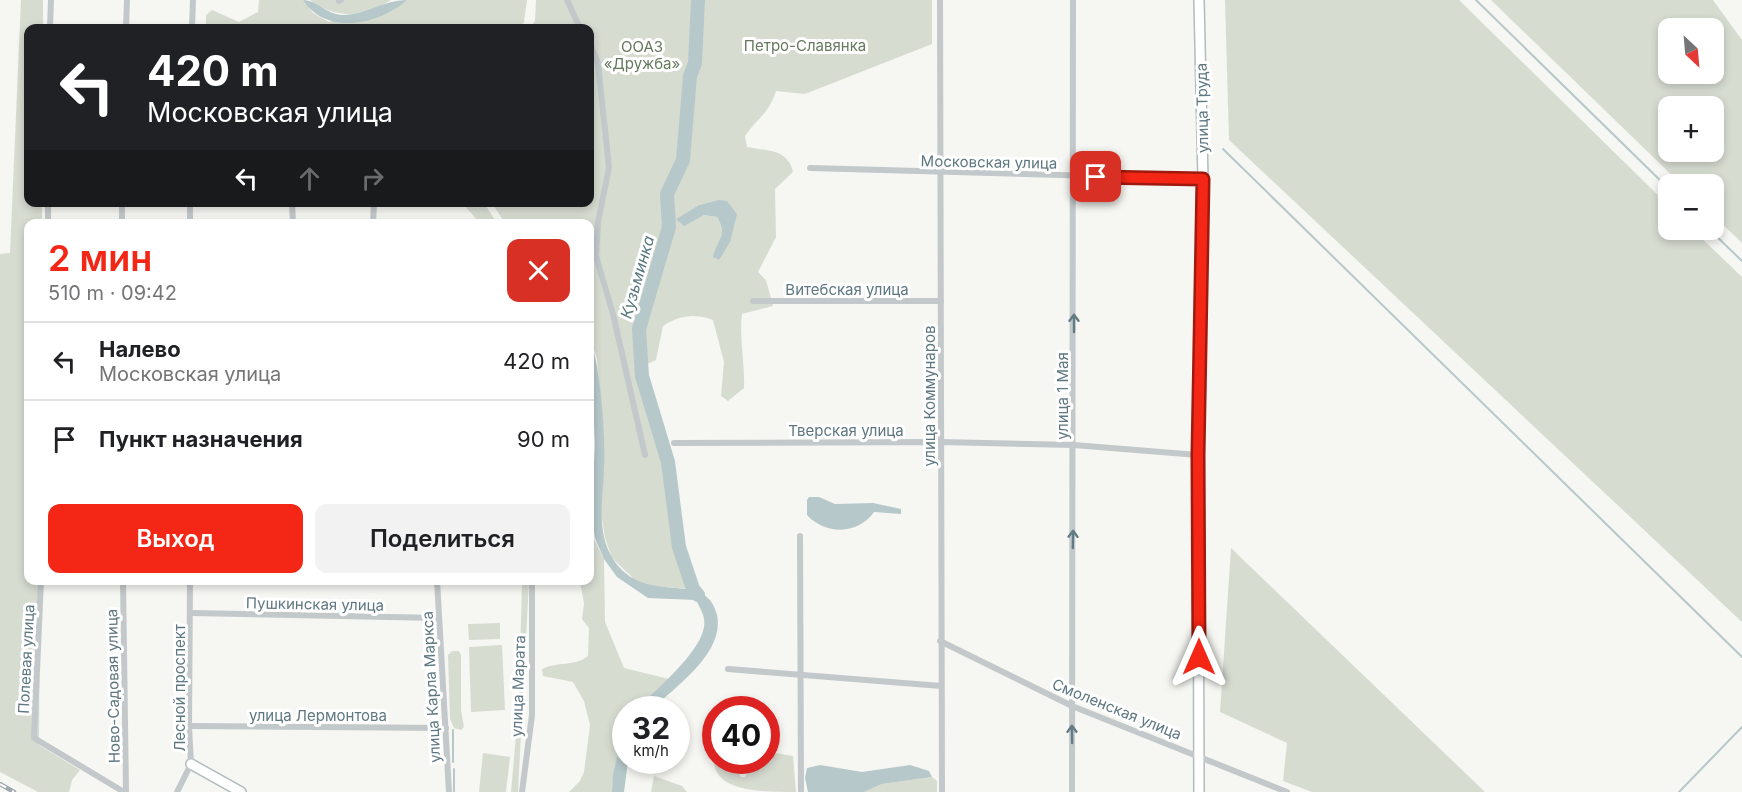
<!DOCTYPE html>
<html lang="ru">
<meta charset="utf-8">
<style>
:root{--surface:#fff;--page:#f2f2f2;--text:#202124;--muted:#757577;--line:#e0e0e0;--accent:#f42615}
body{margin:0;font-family:Inter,sans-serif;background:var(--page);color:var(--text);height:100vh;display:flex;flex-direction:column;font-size:22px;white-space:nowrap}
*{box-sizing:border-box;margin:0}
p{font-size:20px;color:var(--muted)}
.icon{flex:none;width:33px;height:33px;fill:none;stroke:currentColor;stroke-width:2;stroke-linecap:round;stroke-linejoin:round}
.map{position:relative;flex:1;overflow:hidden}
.panel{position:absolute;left:24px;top:219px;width:570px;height:366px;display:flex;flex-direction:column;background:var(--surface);border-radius:12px;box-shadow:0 3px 9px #0003}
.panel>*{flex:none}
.hud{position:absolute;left:24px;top:24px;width:570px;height:183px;border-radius:12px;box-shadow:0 3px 9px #0003;background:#202124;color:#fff;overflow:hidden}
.needle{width:39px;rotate:154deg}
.fabs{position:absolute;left:1658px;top:18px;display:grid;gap:12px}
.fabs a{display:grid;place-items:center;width:66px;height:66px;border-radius:12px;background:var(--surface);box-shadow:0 3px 9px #0003;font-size:30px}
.speed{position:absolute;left:612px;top:696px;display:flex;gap:12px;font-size:30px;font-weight:700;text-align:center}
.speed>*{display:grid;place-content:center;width:78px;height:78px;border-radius:50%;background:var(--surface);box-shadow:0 3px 9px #0003;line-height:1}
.speed small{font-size:15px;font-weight:400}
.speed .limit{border:9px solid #d22;background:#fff;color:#111}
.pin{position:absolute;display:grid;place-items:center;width:51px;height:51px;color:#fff;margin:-26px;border-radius:12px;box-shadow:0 3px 9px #0006}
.me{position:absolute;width:66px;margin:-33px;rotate:0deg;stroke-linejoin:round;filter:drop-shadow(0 0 4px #0008)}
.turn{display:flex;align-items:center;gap:21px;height:126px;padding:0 24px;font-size:27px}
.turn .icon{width:78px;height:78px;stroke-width:2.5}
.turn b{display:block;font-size:42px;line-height:51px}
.lanes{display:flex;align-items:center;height:57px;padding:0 24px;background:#0003;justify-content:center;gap:30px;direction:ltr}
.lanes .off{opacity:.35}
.round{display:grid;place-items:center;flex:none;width:63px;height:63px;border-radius:12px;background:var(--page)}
.summary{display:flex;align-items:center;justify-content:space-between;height:102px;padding:0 24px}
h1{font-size:36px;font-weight:600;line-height:45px;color:var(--accent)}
.action{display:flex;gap:12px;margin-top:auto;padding:12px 24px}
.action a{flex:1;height:69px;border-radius:12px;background:var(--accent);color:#fff;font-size:24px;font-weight:600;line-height:69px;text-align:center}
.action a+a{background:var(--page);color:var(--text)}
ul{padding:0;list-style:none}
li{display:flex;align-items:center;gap:18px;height:78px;padding:0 24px;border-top:2px solid var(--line)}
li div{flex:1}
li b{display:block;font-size:22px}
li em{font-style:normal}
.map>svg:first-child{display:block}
</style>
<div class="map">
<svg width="1742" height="792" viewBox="0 0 1742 792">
<rect width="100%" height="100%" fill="#f6f6f2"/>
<!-- green -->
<g fill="#d7dcd1" fill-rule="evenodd">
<path d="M21,0h22v28h-15v174l14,1v20l-14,1v356l12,1 -1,164 41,25 -8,10 -3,12h-31l-38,-20v-518l10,-1z"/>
<path d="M259,0h44l10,13 16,9 78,-22h120l-3,22 -4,6h-314v-13l6,-5 27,12 19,-10z"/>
<path d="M310,0h81c-27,17 -55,20 -81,0z"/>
<path d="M536,0h396v44l-127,50 -29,-3c-8,24 -17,25 -31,45l2,11c20,4 41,2 46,25l-18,17 1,48 -18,35 8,8 7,26 -31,8c-3,25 3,49 2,74l-16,13 -7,-5 3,-34 -11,-42c-18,-7 -34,-5 -50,6l-7,34 -9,4 -6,-3 1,15 26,86 11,85 14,42 -44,-3 -14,-6 -23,-22 -7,-20 -4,-27 3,-68 -7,-85 -7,-19v-115l-85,-1 -13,-20 98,-1v-174h-60l5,-7zM718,200l12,42 -16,9c9,-11 11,-21 3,-34l-13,-2 -28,4 23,-14z"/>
<path d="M1225,0h234l209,205v25h25l49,47v345l-513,-482z"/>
<path d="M1491,0h222l29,40v203l-29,-28v-31h-32zM1668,28h45v46h-45zM1668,106h45v46h-45z"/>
<path d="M462,203h22l13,20h-17z"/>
<path d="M590,531l14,28 1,63 19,46 45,11 -33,30 -10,1c-1,27 -13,54 -14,82h-43l11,-11 4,-9 6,-47 -6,-24 -11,-19 -30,-6 -1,-7c16,-8 32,-2 46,-13l1,-28 -7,-9 2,-15 -4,-23 10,-1z"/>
<path d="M1231,548l254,244h-173l-29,-11 4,-38 -67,-31z"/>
<path d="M522,581h7l-11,211h-7l8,-91z"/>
<path d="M500,623v16l-31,1 -1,-16z"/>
<path d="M502,645l3,65 -34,2 -2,-65z"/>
<path d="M452,651h7l2,4v55l3,17 -3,3 -7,-2 -4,-9 -2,-64z"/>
<path d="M769,752l24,4 3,36c-34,0 -82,0 -82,-32l16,1 11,16h4l9,-13 11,1z"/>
<path d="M483,753l27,4 -4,35h-27z"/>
<path d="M654,776l28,10 5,6h-36z"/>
<path d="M932,777l5,4v11h-73l18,-8z"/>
</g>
<!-- water -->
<g fill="#b6c8ca">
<path d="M303,0c14,0 24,15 40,15 23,0 41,-15 64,-15 -28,25 -81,36 -104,0z"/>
<path d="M718,200l9,1 10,13 -7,28 -11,18 -6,-3c3,-17 16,-20 4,-40l-13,-2 -20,11 -8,-7 23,-14z"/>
<path d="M590,339c11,31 16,97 14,131 -1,30 -8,62 9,89 32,50 93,8 104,56 8,38 -42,72 -65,94h-16c19,-18 64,-56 68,-82 2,-10 -4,-19 -8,-27l-48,-2 -31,-21 -13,-18 -9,-21 -4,-24 4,-69z"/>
<path d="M809,497h10l16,7 38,-1 28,6v5l-27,-2c-16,23 -49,23 -67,3v-15z"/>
<path d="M625,724l1,36 2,1 -4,31h-12l1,-18z"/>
<path d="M820,765l42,7 48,-7 19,6 3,6 -50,7 -18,8h-56l-3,-14 2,-10z"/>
</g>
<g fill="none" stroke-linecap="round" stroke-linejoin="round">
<!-- stream -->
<g stroke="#b6c8ca" stroke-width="2">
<path d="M1476,0l192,188"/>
<path d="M1223,149l519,508"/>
<path d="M1710,230l32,31"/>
<path d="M453,730v32"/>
<path d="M454,769v23"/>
<path d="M1679,792l63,-65"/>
</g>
<!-- river -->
<path stroke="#b6c8ca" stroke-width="14" d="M698,0l-3,63 -5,13 -7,84 -16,34 2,33 -30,102 3,47 26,86 11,85 14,42 5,6"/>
<defs>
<g id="secondary">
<path d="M1199,0l4,179 -5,276 1,337"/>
<path d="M191,764l50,28"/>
</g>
</defs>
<!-- secondary casing -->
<use href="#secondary" stroke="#b2bbbe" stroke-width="12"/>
<!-- street -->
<g stroke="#c3c8cb" stroke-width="6">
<path d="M567,0l13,28"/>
<path d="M940,0l2,792"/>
<path d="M339,1l2,-1"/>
<path d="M50,28l1,-28"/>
<path d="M126,28l1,-28"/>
<path d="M192,28l1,-28"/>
<path d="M590,44l8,19 11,105 -11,54 -2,34 17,58 32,141"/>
<path d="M810,168l393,11"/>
<path d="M292,202l1,22"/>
<path d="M48,224v-22"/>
<path d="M122,224v-22"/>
<path d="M190,224v-22"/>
<path d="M373,224l1,-22"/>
<path d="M753,301h188"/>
<path d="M674,443l267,-1 133,3 124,10"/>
<path d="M800,536l1,256"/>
<path d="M41,580l-7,158 90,54"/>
<path d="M123,580l3,212"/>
<path d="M437,580l12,212"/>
<path d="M191,613l248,5"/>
<path d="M940,641l132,65 215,86"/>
<path d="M728,669l213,17"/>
<path d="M189,726l257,2"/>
<path d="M177,792l14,-28 -2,-38 1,-146"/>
<path d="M522,792l10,-77v-135"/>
<path d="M1072,792l1,-792"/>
</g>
<!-- secondary -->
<use href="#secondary" stroke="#fff" stroke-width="9"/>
<defs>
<path id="rail" d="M0,784l14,8"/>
</defs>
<!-- rail casing -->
<use href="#rail" stroke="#9fa9ad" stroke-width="4.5"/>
<!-- rail -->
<use href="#rail" stroke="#fff" stroke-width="2" stroke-dasharray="7" stroke-linecap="butt"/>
</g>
<!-- one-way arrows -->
<defs><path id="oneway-shaft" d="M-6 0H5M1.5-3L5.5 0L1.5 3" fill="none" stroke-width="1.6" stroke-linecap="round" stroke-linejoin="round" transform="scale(1.5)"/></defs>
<g stroke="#637b84">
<use href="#oneway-shaft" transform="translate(1074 323) rotate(-90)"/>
<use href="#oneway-shaft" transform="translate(1073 539) rotate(-89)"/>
<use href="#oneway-shaft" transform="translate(1072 734) rotate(-91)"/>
</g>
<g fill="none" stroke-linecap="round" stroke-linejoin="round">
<defs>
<path id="route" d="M1096,177l107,2 -5,276 1,202"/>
</defs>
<!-- route casing -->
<use href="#route" stroke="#9f190e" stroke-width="15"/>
<!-- route -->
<use href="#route" stroke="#f42615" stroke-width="10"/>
</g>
<g text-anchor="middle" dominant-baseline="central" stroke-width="6" stroke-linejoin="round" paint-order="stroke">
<!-- park labels -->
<g font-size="15" fill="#66785e" stroke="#fff">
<text x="805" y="45">Петро-Славянка</text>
<text x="642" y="46">ООАЗ<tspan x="642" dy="17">«Дружба»</tspan></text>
</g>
<!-- street labels -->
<g font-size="15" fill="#5e7780" stroke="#fff">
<text transform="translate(1202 108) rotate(-91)">улица Труда</text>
<text transform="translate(989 162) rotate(1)">Московская улица</text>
<text x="847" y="289">Витебская улица</text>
<text transform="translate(929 396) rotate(-90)">улица Коммунаров</text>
<text transform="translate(1062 396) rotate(-90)">улица 1 Мая</text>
<text x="846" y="430">Тверская улица</text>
<text transform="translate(315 604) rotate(1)">Пушкинская улица</text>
<text transform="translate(26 659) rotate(-87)">Полевая улица</text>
<text transform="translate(113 686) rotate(-91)">Ново-Садовая улица</text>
<text transform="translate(518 686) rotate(-88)">улица Марата</text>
<text transform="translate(431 687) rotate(-93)">улица Карла Маркса</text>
<text transform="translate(179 688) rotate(-90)">Лесной проспект</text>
<text transform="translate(1117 709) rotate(22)">Смоленская улица</text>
<text x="318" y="715">улица Лермонтова</text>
</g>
<!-- water labels -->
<g font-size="16" font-style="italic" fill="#59787c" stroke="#fff">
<text transform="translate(637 277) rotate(-74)">Кузьминка</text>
</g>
</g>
</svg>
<div class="fabs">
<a><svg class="needle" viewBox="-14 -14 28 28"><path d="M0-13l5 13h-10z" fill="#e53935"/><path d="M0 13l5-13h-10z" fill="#757577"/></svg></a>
<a>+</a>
<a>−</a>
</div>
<div class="speed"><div>32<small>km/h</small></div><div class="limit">40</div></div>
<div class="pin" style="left:1096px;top:177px;background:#d93025"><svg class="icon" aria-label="arrive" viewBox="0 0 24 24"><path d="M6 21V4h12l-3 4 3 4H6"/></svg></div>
<svg class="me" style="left:1199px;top:657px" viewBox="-20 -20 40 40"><path d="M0-17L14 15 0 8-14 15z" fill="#f42615" stroke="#fff" stroke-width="4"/></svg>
<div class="hud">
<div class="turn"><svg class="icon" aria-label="left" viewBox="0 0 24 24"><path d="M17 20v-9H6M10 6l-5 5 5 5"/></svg><div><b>420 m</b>Московская улица</div></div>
<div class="lanes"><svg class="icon" aria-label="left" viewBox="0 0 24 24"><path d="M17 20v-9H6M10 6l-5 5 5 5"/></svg><svg class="icon off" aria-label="ahead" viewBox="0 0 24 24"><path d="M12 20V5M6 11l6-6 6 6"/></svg><svg class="icon off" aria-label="right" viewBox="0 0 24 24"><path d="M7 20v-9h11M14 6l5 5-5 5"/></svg></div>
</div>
<section class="panel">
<div class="summary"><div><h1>2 мин</h1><p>510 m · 09:42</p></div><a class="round" style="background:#d93025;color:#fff"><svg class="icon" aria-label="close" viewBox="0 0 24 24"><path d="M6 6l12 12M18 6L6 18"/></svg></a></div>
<ul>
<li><svg class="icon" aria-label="left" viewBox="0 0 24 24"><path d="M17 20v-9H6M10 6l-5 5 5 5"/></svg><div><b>Налево</b><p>Московская улица</p></div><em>420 m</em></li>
<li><svg class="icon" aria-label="arrive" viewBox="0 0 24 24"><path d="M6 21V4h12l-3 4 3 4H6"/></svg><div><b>Пункт назначения</b></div><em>90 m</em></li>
</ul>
<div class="action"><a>Выход</a><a>Поделиться</a></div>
</section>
</div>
